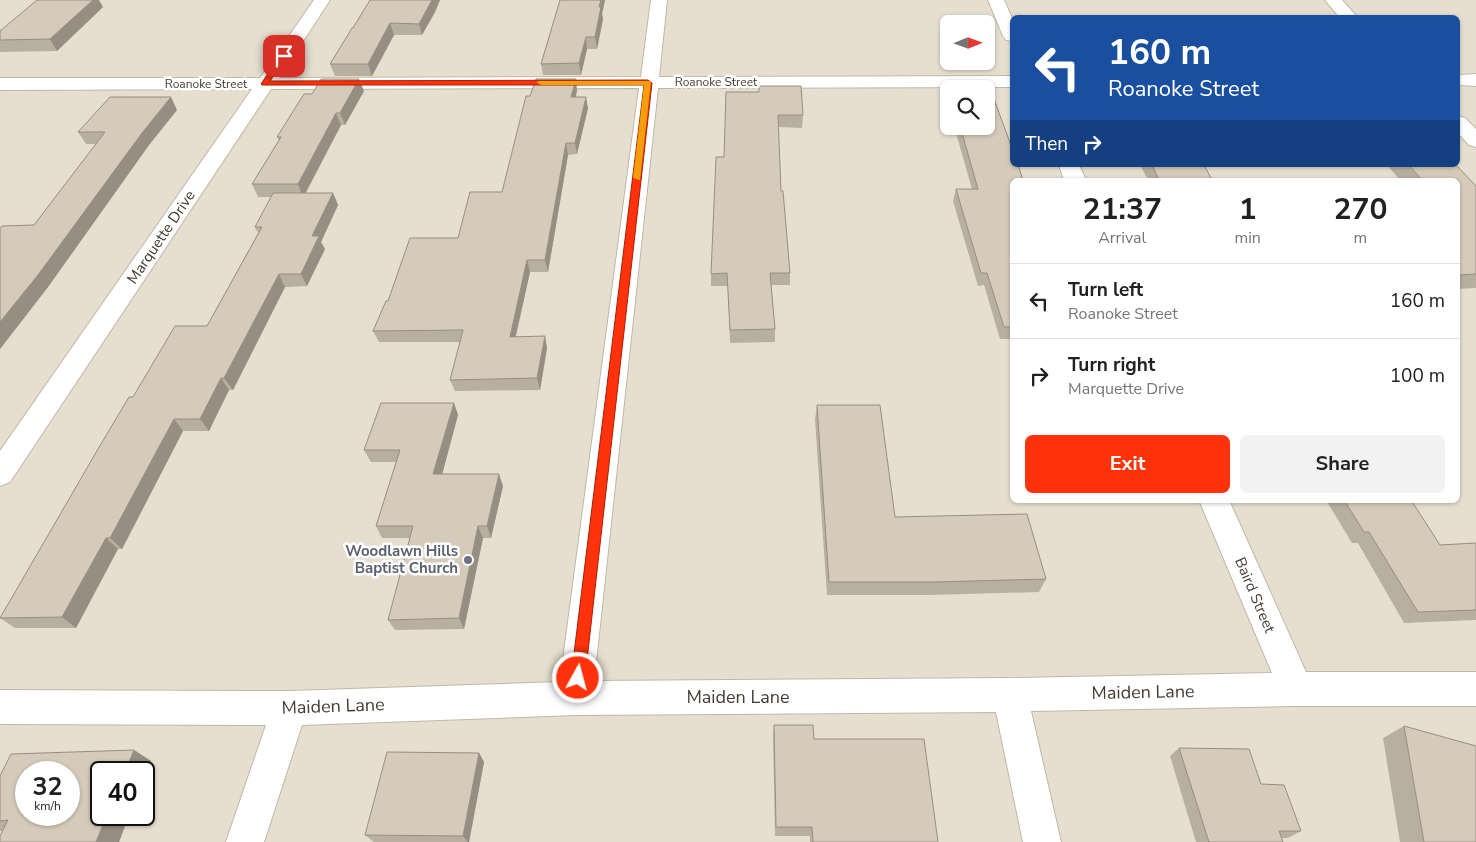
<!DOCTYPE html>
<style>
:root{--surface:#fff;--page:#f2f2f2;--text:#202124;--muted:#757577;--line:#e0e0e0;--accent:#ff320b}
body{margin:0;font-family:"Nunito Sans",sans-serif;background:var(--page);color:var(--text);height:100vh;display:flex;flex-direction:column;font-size:19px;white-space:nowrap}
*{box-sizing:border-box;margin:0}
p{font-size:16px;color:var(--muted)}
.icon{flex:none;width:28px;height:28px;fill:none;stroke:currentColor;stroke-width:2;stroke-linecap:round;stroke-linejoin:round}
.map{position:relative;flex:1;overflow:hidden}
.drawer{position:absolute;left:1010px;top:178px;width:450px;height:325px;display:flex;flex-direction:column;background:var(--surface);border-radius:8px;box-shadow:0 1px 4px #0004}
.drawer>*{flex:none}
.top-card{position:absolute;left:1010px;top:15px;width:450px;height:152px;border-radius:8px;box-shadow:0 1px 4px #0004;background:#1a4fa0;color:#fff;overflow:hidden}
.needle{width:32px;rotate:89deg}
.controls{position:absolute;left:940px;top:15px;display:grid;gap:10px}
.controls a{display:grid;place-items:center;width:55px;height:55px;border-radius:8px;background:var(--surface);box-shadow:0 1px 4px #0004;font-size:25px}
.speed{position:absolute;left:15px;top:761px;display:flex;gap:10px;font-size:25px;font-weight:700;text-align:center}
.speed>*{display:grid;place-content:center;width:65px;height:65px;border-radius:50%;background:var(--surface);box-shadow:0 1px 4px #0004;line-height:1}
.speed small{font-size:12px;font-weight:400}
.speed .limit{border:2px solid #111;border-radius:8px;background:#fff;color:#111}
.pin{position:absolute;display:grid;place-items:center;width:42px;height:42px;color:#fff;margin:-21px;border-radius:10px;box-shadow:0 2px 8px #0006}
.me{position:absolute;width:55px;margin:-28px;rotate:7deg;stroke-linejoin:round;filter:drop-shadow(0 0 4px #0008)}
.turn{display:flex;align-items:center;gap:18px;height:105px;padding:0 15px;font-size:22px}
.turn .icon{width:65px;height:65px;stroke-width:2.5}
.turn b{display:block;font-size:35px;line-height:42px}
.then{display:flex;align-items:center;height:48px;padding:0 15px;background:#0003;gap:10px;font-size:19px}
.eta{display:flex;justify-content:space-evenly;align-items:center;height:85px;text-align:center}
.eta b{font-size:30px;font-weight:700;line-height:35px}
.action{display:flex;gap:10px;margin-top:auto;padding:10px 15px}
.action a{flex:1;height:58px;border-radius:8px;background:var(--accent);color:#fff;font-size:20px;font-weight:700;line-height:58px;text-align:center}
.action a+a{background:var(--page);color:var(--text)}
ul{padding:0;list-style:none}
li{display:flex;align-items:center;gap:15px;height:75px;padding:0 15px;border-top:1px solid var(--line)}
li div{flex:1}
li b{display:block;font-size:19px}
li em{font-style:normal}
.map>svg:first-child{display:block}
</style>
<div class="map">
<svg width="1476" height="842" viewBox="0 0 1476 842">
<rect width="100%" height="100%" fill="#f1ede2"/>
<!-- residential -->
<path fill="#e6dfd0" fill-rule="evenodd" d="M0,0h1476v842h-1476zM1012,18h446v147h-446zM949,24h37v37h-37zM949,89h37v37h-37zM1012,180h446v320h-446zM26,772h43v43h-43zM101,772h43v43h-43z"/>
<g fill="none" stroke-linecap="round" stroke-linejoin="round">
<defs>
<g id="minor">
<path d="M314,0h16l-51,78 362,-1 10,-77h16l-8,77 353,-1v11l-354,1 -64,593 416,-3 262,-5 -73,-173h30l77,172h170v34h-180l-265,5 30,131h-38l-27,-130 -421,3 -273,10 -38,117h-38l40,-117 -266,-1v-34l290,1 270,-9 79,-594 -368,1 -261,393 -10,4v-35l252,-362 -252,1v-12h260z"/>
<path d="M988,0h16l8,18v23l-6,-1 -3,-4z"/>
<path d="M1325,0h17l16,18h-18z"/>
<path d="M1476,74v12l-18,-1v-10z"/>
<path d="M1458,116l7,2 11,11v18l-7,-2 -11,-12z"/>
<path d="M1059,165h20l7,15h-22z"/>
</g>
</defs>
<!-- minor casing -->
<use href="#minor" stroke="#c0b7a7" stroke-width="2"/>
<!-- minor -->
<use href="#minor" fill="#fff" fill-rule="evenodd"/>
</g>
<!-- wall -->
<g fill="#b8afa0">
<path d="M370,0h70l-5,12 -13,23h-28l-22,41h-37l-5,-12 35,-55z"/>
<path d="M560,0h45l-3,14 1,5 -6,30h-10l-6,26h-38l-2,-11z"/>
<path d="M103,7l-46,44 -57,1v-21z"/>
<path d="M988,83l24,65v17h6l5,15h-11v159h-12l-16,-54 -6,1 -25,-85 3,-12h16l-18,-63h32v-37h-37v21l-4,-14 2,-12z"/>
<path d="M759,86l44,29 -1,13 -24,-1 3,64 9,82v12h-19l4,44v13l-45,1 -2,-57h-17v-12l13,-117 35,-65z"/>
<path d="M577,90l-1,7 12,11 -11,46 -9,1 -20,117h-18l-14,64 31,12 -7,42 -85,1 -5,-11 10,-38h-81l-6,-11 15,-30 70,-63 44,-46 28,-96z"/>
<path d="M364,91l-19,34h-4l-35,68h27l5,12 -17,37 4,7 -18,37 -22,1 -52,103h-4l-20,41h-26l-61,118h-4l-42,79h-61l-15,-10 133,-221 74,-71 51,-93 -3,-6 17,-30h-14l-6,-13 27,-43 -2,-4 35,-43z"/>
<path d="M177,110l-28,35 -101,142 -48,62v-121l34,-3 62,-81h-10l-8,-12z"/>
<path d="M1140,165h64l8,15h-64z"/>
<path d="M1387,165h69l20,21v102l-18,1v-109h-58z"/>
<path d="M454,403l4,12 -16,59 61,12 -12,52h-8l-19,91 -69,1 -7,-10 22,-82h-28l-6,-12 20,-64h-25l-7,-12z"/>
<path d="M817,405l78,112 151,62 -7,13 -110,3h-102l-12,-175z"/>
<path d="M1326,500h85l29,45 36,-2v77l-72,3 -46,-80h-6z"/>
<path d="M774,725l40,14 124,103h-128v-6h-35l-2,-100z"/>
<path d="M1404,726l72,116h-76l-17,-104z"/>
<path d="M1179,748l82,36 40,47 -13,7h-6l1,4h-87l-26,-86z"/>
<path d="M134,750l17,11 -7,18v-7l-43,43h28l-10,27h-119l2,-11h-2v-55z"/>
<path d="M479,753l5,9 -15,80h-95l-9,-7z"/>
</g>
<!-- shaded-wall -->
<g fill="#968e82">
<path d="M93,0h6l4,7 -46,44 -7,-12z"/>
<path d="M432,0h8l-5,12 -13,23 -3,-11z"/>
<path d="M601,0h4l-3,14 1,5 -6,30 -2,-12z"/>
<path d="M390,23l4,12 -22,41 -4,-12z"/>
<path d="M586,37l1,12 -6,26 -2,-12z"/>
<path d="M359,79l5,12 -19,34 -5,-12z"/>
<path d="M576,79l1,11 -4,18 -2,-11z"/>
<path d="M171,97l6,13 -28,35 -101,142 -48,62v-27l142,-189z"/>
<path d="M586,97l2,11 -11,46 -2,-11z"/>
<path d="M336,113l5,12 -38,72 -5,-13z"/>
<path d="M566,143l2,12 -20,117 -3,-12z"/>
<path d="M333,193l5,12 -17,37 4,7 -18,37 -6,-12 11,-38z"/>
<path d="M527,260l3,12 -17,76 -3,-11z"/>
<path d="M279,274l6,13 -52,103 -9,-12z"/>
<path d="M545,336l2,12 -7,42 -3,-12z"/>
<path d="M221,378l8,12 -20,41 -9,-12z"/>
<path d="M454,403l4,12 -19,71 -6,-12z"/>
<path d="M174,419l9,12 -61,118 -12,-11z"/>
<path d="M499,474l4,12 -12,52 -4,-12z"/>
<path d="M478,526l5,12 -19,91 -5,-11z"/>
<path d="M106,538l12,11 -42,79 -14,-11z"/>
<path d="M134,750l17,11 -7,18v-7h-19z"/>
<path d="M479,753l5,9 -15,80h-1l-5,-6z"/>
<path d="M107,815h22l-10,27h-23z"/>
</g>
<!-- building -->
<g fill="#d6cbba" stroke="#968e82" fill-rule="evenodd">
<path d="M37,0h56l-43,39 -50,1v-9z"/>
<path d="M370,0h62l-13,24 -29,-1 -22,41h-38l22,-36h1z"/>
<path d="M560,0h41l-2,7h2l-6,30h-9l-7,26 -38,1z"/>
<path d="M321,79h38l-19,34h-4l-38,71h-46l29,-47h-4l27,-43h8z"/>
<path d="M536,79h40l-5,18h15l-11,46h-9l-21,117h-18l-17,77 35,-1 -8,42 -87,2 13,-50 -90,1 13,-30h2l22,-63h48l12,-46h32l24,-96h4z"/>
<path d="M988,83l24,65v17h6l5,15h-11v147h-8l-17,-54h-6l-25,-84h22l-18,-63h26v-37h-37v1l-2,-6z"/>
<path d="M759,86h42l2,29h-25l3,76h2l7,82h-20l5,56 -45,1 -3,-57 -16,1 5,-117h8l2,-65h33z"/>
<path d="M110,97h61l-29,36 -104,142 -38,47v-94l2,-2 32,-1 71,-93h-27z"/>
<path d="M1152,165h52l8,15h-53z"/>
<path d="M1409,165h47l20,21v88l-18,1v-95h-36z"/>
<path d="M273,193h60l-21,43h7l-18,38h-22l-55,104h-3l-21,41h-26l-64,119h-4l-44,79 -62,1 98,-169 31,-52h4l42,-71h32l55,-99h-7z"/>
<path d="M381,403h73l-21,71h66l-12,52h-9l-19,92 -71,2 25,-94h-37l24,-76h-36z"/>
<path d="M817,405h63l15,112 132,-3 19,65 -112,3h-105z"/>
<path d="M1344,500h67l29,45 36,-2v67l-58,2 -49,-80h-5z"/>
<path d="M774,725h39l1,14h110l14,103h-125l-1,-15h-36z"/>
<path d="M1404,726l72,20v96h-52z"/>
<path d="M1179,748l70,1 12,35 23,1 17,46h-22l4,11h-74z"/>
<path d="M134,750l-9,22h-24v43h6l-11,27h-96v-6l8,-16 -8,1v-45l11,-22zM26,772h43v43h-43z"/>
<path d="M387,752l92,1 -16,83 -98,-1z"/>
</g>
<!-- route -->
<path fill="#ff320b" stroke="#a62007" d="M281,54l7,2 -18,25 378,-1 4,3 -67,595 -2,5 -5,2 -5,-2 -2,-5 73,-593h-382l-1,-1z"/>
<!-- slow -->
<path fill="#f59e0b" d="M538,81h113l-11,99 -7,-2 11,-93h-103l-4,-2z"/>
<!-- markers -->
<circle fill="#6b7280" stroke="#fff" stroke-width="2" cx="468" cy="560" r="5"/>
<g text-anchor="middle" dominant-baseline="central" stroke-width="5" stroke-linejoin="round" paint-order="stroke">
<!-- far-street labels -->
<g font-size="12" fill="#433c32" stroke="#fff">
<text x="716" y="82">Roanoke Street</text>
<text x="206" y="84">Roanoke Street</text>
</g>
<!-- street labels -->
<g font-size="15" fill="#433c32" stroke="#fff">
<text transform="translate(161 237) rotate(-56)">Marquette Drive</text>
<text transform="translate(1255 595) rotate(67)">Baird Street</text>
</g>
<!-- worship labels -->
<g font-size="15" font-weight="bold" fill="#5b616d" stroke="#fff" text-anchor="end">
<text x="458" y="551">Woodlawn Hills<tspan x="458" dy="17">Baptist Church</tspan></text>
</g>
<!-- near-street labels -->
<g font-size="18" fill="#433c32" stroke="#fff">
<text transform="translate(1143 692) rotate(-1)">Maiden Lane</text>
<text x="738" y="697">Maiden Lane</text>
<text transform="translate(333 706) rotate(-2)">Maiden Lane</text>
</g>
</g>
</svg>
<div class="controls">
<a><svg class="needle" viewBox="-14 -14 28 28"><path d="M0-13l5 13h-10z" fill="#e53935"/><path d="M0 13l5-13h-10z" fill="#757577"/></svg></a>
<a><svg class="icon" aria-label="search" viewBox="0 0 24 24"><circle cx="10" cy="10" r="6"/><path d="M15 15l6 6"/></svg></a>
</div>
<div class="speed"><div>32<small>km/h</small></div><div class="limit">40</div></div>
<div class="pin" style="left:284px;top:56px;background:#d93025"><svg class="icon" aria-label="arrive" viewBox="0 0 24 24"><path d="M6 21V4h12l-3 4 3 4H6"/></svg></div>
<svg class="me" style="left:578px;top:678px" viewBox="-20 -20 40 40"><circle r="17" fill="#ff320b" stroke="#fff" stroke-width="3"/><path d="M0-11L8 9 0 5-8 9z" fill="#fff"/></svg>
<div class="top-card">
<div class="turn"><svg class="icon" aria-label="left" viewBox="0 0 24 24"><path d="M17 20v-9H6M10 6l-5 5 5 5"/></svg><div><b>160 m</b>Roanoke Street</div></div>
<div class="then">Then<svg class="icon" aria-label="right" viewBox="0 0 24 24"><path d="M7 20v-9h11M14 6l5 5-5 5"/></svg></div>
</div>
<section class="drawer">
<div class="eta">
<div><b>21:37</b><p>Arrival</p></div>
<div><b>1</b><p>min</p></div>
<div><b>270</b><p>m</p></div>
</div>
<ul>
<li><svg class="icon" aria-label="left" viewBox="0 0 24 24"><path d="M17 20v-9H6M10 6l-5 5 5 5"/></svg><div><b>Turn left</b><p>Roanoke Street</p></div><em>160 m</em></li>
<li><svg class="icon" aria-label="right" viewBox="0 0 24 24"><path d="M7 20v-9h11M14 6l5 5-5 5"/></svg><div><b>Turn right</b><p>Marquette Drive</p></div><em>100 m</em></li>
</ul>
<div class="action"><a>Exit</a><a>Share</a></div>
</section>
</div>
